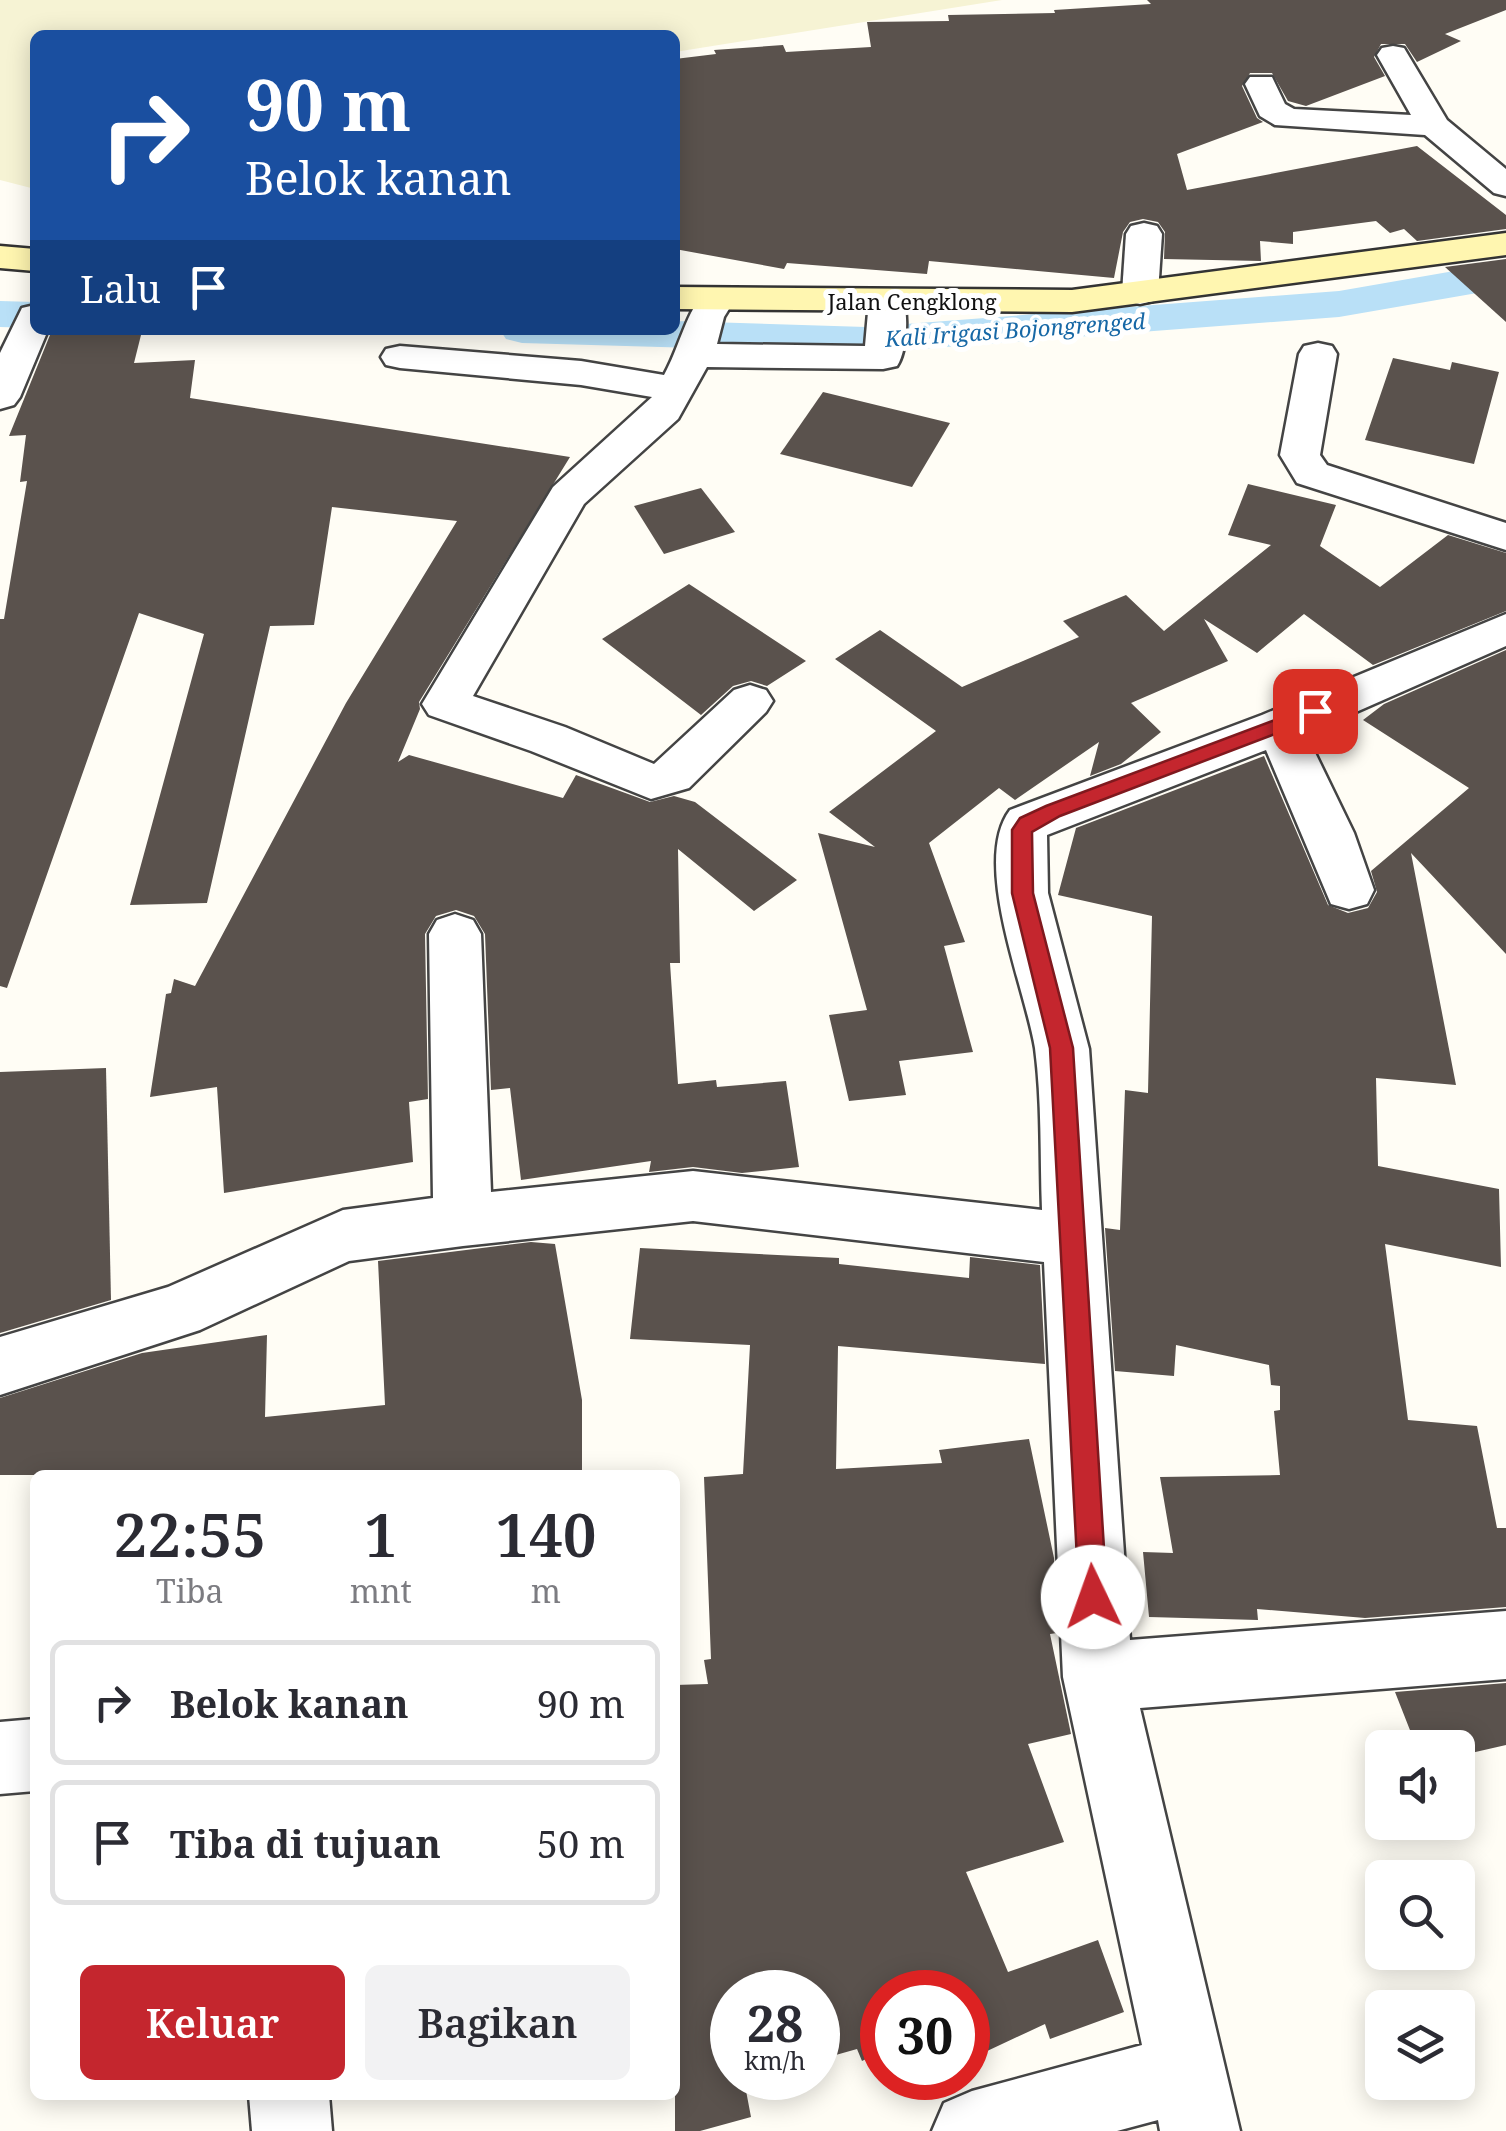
<!DOCTYPE html>
<html lang="id">
<style>
:root{--surface:#fff;--page:#f2f2f3;--text:#2b2b33;--muted:#7c7c81;--line:#e1e1e2;--accent:#c4262e}
body{margin:0;font-family:"Noto Serif",serif;background:var(--page);color:var(--text);height:100vh;display:flex;flex-direction:column;font-size:38px;white-space:nowrap}
*{box-sizing:border-box;margin:0}
p{font-size:32px;color:var(--muted)}
.icon{flex:none;width:55px;height:55px;fill:none;stroke:currentColor;stroke-width:2;stroke-linecap:round;stroke-linejoin:round}
.map{position:relative;flex:1;overflow:hidden}
.details{position:absolute;left:30px;top:1470px;width:650px;height:630px;display:flex;flex-direction:column;background:var(--surface);border-radius:15px;box-shadow:0 5px 25px #0003}
.details>*{flex:none}
.hud{position:absolute;left:30px;top:30px;width:650px;height:305px;border-radius:15px;box-shadow:0 5px 25px #0003;background:#1a4fa0;color:#fff;overflow:hidden}
.tools{position:absolute;left:1365px;top:1730px;display:grid;gap:20px}
.tools a{display:grid;place-items:center;width:110px;height:110px;border-radius:15px;background:var(--surface);box-shadow:0 5px 25px #0003;font-size:50px}
.speed{position:absolute;left:710px;top:1970px;display:flex;gap:20px;font-size:50px;font-weight:700;text-align:center}
.speed>*{display:grid;place-content:center;width:130px;height:130px;border-radius:50%;background:var(--surface);box-shadow:0 5px 25px #0003;line-height:1}
.speed small{font-size:25px;font-weight:400}
.speed .limit{border:15px solid #d22;background:#fff;color:#111}
.pin{position:absolute;display:grid;place-items:center;width:85px;height:85px;color:#fff;margin:-42px;border-radius:20px;box-shadow:0 5px 15px #0006}
.me{position:absolute;width:110px;margin:-55px;rotate:357deg;stroke-linejoin:round;filter:drop-shadow(0 0 8px #0008)}
.turn{display:flex;align-items:center;gap:35px;height:210px;padding:0 50px;font-size:45px}
.turn .icon{width:130px;height:130px;stroke-width:2.5}
.turn b{display:block;font-size:70px;line-height:85px}
.then{display:flex;align-items:center;height:95px;padding:0 50px;background:#0003;gap:20px;font-size:38px}
.eta{display:flex;justify-content:space-evenly;align-items:center;height:170px;text-align:center}
.eta b{font-size:60px;font-weight:600;line-height:70px}
.primary-button{display:flex;gap:20px;margin-top:auto;padding:20px 50px}
.primary-button a{flex:1;height:115px;border-radius:15px;background:var(--accent);color:#fff;font-size:40px;font-weight:600;line-height:115px;text-align:center}
.primary-button a+a{background:var(--page);color:var(--text)}
ul{padding:0;list-style:none}
li{display:flex;align-items:center;gap:30px;height:125px;margin:0 20px 15px;padding:0 30px;border:5px solid var(--line);border-radius:15px}
li div{flex:1}
li b{display:block;font-size:38px}
li em{font-style:normal}
.map>svg:first-child{display:block}
</style>
<div class="map">
<svg width="1506" height="2131" viewBox="0 0 1506 2131">
<rect width="100%" height="100%" fill="#fffdf5"/>
<!-- farmland -->
<path fill="#f6f3d4" d="M0,0h1002l-327,52v-17h-640v154l-35,-9z"/>
<g fill="none" stroke-linecap="round" stroke-linejoin="round">
<!-- canal -->
<g fill="#b9e0f7" fill-rule="evenodd">
<path d="M1506,262v26l-167,29 -473,36 -344,-10 -16,-4 -6,-9h175v-9l191,6 473,-36z"/>
<path d="M0,301l35,1v26l-35,-1z"/>
</g>
</g>
<!-- building -->
<g fill="#5a524d">
<path d="M1147,0h359v10l-61,24 16,7 -44,21 -12,-18h-24l-7,13 11,19 -79,30 -18,-5 -16,-28h-22l-8,13 15,32 6,4 -86,32 10,36 230,-44 89,69v14l-89,12 -13,-12 -14,4 -14,-12 -83,11v12l-33,-3 1,20 -97,-2 1,-27 -7,-10 -15,-3 -13,3 -7,10 -9,46 -185,-17 -2,13 -140,-11 -3,6 -109,-20v-190l41,-5 -2,-4 69,-5 3,7 85,-5 -4,-25 82,-1 -1,-6 107,-2 -1,-3 97,-6z"/>
<path d="M1506,259v63l-61,-55z"/>
<path d="M142,331l-8,32 61,-3 -5,38 380,59 -151,245 1,7 -22,53 11,-7 154,43 13,-23 74,27 24,-6 21,6 102,78 -43,31 -76,-62 2,114h-10l8,121 38,-4 1,7 69,-6 13,86 -57,6 -49,-6 -44,5 2,-11 -130,19 -11,-92 -19,2 -6,-156 -11,-18 -18,-6 -20,6 -11,18 3,165 -19,3 4,60 -189,31 -7,-106 -67,10 16,-103 5,-1 3,-14 21,7 151,-283 111,-182 -125,-14 -18,118 -44,1 -63,277 -77,2 74,-271 -65,-21 -132,375 -7,-2v-367h4l23,-138 -7,1 6,-47 -17,1 41,-101z"/>
<path d="M1393,358l57,12 2,-8 47,10 -25,92 -109,-24z"/>
<path d="M823,392l127,31 -38,64 -132,-33z"/>
<path d="M1248,484l88,21 -16,41 60,41 68,-52 58,18v58l-133,54 -69,-51 -47,39 -53,-34 24,42 -97,42 30,29 -40,32 -31,12 9,-34 -84,58 -16,-12 -70,55 36,99 -21,4 29,106 -74,9 7,34 -57,6 -20,-86 38,-5 -49,-177 57,14 -46,-35 107,-81 -101,-72 45,-29 82,57 117,-50 -16,-16 63,-26 38,36 107,-86 -43,-10z"/>
<path d="M701,488l34,44 -71,22 -30,-48z"/>
<path d="M689,584l117,77 -39,25 -16,-5 -18,5 -32,29 -99,-76z"/>
<path d="M1506,650v304l-95,-101 45,232 -80,-7 2,88 121,23 2,78 -116,-23 23,176 69,6 20,102h9v79l-141,11 -108,-9 1,11 -109,-3 -6,-65 30,1 -13,-76 120,-2 -6,-64 6,-1v-24l-9,-1 -2,-20 -93,-20 -2,31 -59,-5 -10,-143 15,2 5,-140 23,3 4,-177 -94,-21 18,-67 188,-72 64,149 20,8 20,-5 9,-16 -6,-21 98,-83 -106,-68 21,-16z"/>
<path d="M106,1068l5,232 -111,33v-261z"/>
<path d="M531,1242l24,2 27,156v75h-582v-77l142,-45 125,-18 -2,82 120,-12 -7,-144z"/>
<path d="M640,1248l199,10v6l130,14 1,-21 70,8 5,99 -207,-18 -2,123 106,-6 -3,-13 90,-11 25,119 3,75 -7,1 21,100 -43,10 36,98 -98,30 42,100 90,-32 26,72 -74,27 -5,-15 -77,36v-68h-86v59l-20,10 -5,-12 -39,11v-68h-86v86h20l-8,2 7,37 -51,14h-25v-446l33,-1 -4,-24 7,-1 -7,-182 39,-3 7,-129 -120,-6z"/>
<path d="M1506,1683v62l-48,11v-8h-41l-22,-56z"/>
</g>
<g fill="none" stroke-linecap="round" stroke-linejoin="round">
<defs>
<g id="street">
<path d="M1393,46l11,2 43,72 59,49v27l-12,-3 -69,-58 -150,-10 -15,-9 -15,-32 5,-7h22l13,27 9,5 117,6 -34,-60 5,-7z"/>
<path d="M1144,223l13,3 5,8 -4,59 -5,8 -13,3 -13,-3 -5,-8 4,-59 5,-8z"/>
<path d="M716,290l13,3 5,8 -10,16 -7,27 148,2 4,-45 5,-8 13,-3 13,3c10,15 7,58 -3,73l-14,3 -176,-2 -29,52 -94,85 -111,192 92,31 89,37 80,-74 16,-5 16,5 7,11 -7,11 -77,76 -38,11 -120,-48 -102,-36 -7,-11 131,-217 99,-90 -71,-12 -181,-17 -14,-3 -5,-8 5,-8 14,-3 181,15 83,14c15,-27 20,-56 39,-82z"/>
<path d="M35,305v25h13l-28,67 -6,8 -14,4v-56l22,-45z"/>
<path d="M1318,343l14,3 5,8 -17,101 7,10 179,58v27l-209,-67 -17,-28 19,-101 5,-8z"/>
<path d="M1506,614v32l-200,88 48,99 20,57 -7,14 -18,5 -18,-5 -65,-154 -219,85 1,58 41,156 41,591 376,-29v68l-366,29 100,423h-80l-2,-11 -41,11h-185l12,-28 28,-12 170,-46 -79,-368 -19,-415 -351,-41 -230,25 -114,15 -149,69 -200,65v-58l168,-50 175,-77 90,-12 -4,-264 8,-14 18,-6 18,6 8,14 10,258 202,-21 349,39c-2,-53 0,-109 -7,-162 -10,-61 -64,-186 -25,-238l252,-95z"/>
<path d="M35,1719v72l-35,3v-72z"/>
<path d="M249,2095h80l3,36h-80z"/>
</g>
<g id="secondary">
<path d="M1506,233v22l-434,57 -397,-3v-22l397,3z"/>
<path d="M0,246l35,3v22l-35,-3z"/>
</g>
</defs>
<!-- street casing -->
<use href="#street" stroke="#444" stroke-width="5"/>
<!-- secondary casing -->
<use href="#secondary" stroke="#333" stroke-width="5"/>
<!-- street -->
<use href="#street" fill="#fff" fill-rule="evenodd"/>
<!-- secondary -->
<use href="#secondary" fill="#fff6b0" fill-rule="evenodd"/>
</g>
<!-- route -->
<path fill="#c4262e" stroke="#7f191e" stroke-width="2.5" d="M1315,705l7,2v9l-262,100 -28,16 1,61 40,155 34,549 -4,10 -10,4 -10,-4 -4,-10 -29,-549 -38,-155v-63l8,-12 26,-12z"/>
<g text-anchor="middle" dominant-baseline="central" stroke-width="10" stroke-linejoin="round" paint-order="stroke">
<!-- far-street labels -->
<g font-size="22" fill="#111" stroke="#fff">
<text x="912" y="301">Jalan Cengklong</text>
</g>
<!-- far-water labels -->
<g font-size="22" font-style="italic" fill="#1768a6" stroke="#fff">
<text transform="translate(1015 329) rotate(-4)">Kali Irigasi Bojongrenged</text>
</g>
</g>
</svg>
<div class="tools">
<a><svg class="icon" aria-label="sound" viewBox="0 0 24 24"><path d="M4 9h4l5-4v14l-5-4H4zM17 9q2 3 0 6"/></svg></a>
<a><svg class="icon" aria-label="search" viewBox="0 0 24 24"><circle cx="10" cy="10" r="6"/><path d="M15 15l6 6"/></svg></a>
<a><svg class="icon" aria-label="layers" viewBox="0 0 24 24"><path d="M12 4l9 5-9 5-9-5zM3 14l9 5 9-5"/></svg></a>
</div>
<div class="speed"><div>28<small>km/h</small></div><div class="limit">30</div></div>
<div class="pin" style="left:1315px;top:711px;background:#d93025"><svg class="icon" aria-label="arrive" viewBox="0 0 24 24"><path d="M6 21V4h12l-3 4 3 4H6"/></svg></div>
<svg class="me" style="left:1093px;top:1597px" viewBox="-20 -20 40 40"><circle r="19" fill="#fff"/><path d="M0-13L10 11 0 6-10 11z" fill="#c4262e"/></svg>
<div class="hud">
<div class="turn"><svg class="icon" aria-label="right" viewBox="0 0 24 24"><path d="M7 20v-9h11M14 6l5 5-5 5"/></svg><div><b>90 m</b>Belok kanan</div></div>
<div class="then">Lalu<svg class="icon" aria-label="arrive" viewBox="0 0 24 24"><path d="M6 21V4h12l-3 4 3 4H6"/></svg></div>
</div>
<section class="details">
<div class="eta">
<div><b>22:55</b><p>Tiba</p></div>
<div><b>1</b><p>mnt</p></div>
<div><b>140</b><p>m</p></div>
</div>
<ul>
<li><svg class="icon" aria-label="right" viewBox="0 0 24 24"><path d="M7 20v-9h11M14 6l5 5-5 5"/></svg><div><b>Belok kanan</b></div><em>90 m</em></li>
<li><svg class="icon" aria-label="arrive" viewBox="0 0 24 24"><path d="M6 21V4h12l-3 4 3 4H6"/></svg><div><b>Tiba di tujuan</b></div><em>50 m</em></li>
</ul>
<div class="primary-button"><a>Keluar</a><a>Bagikan</a></div>
</section>
</div>
